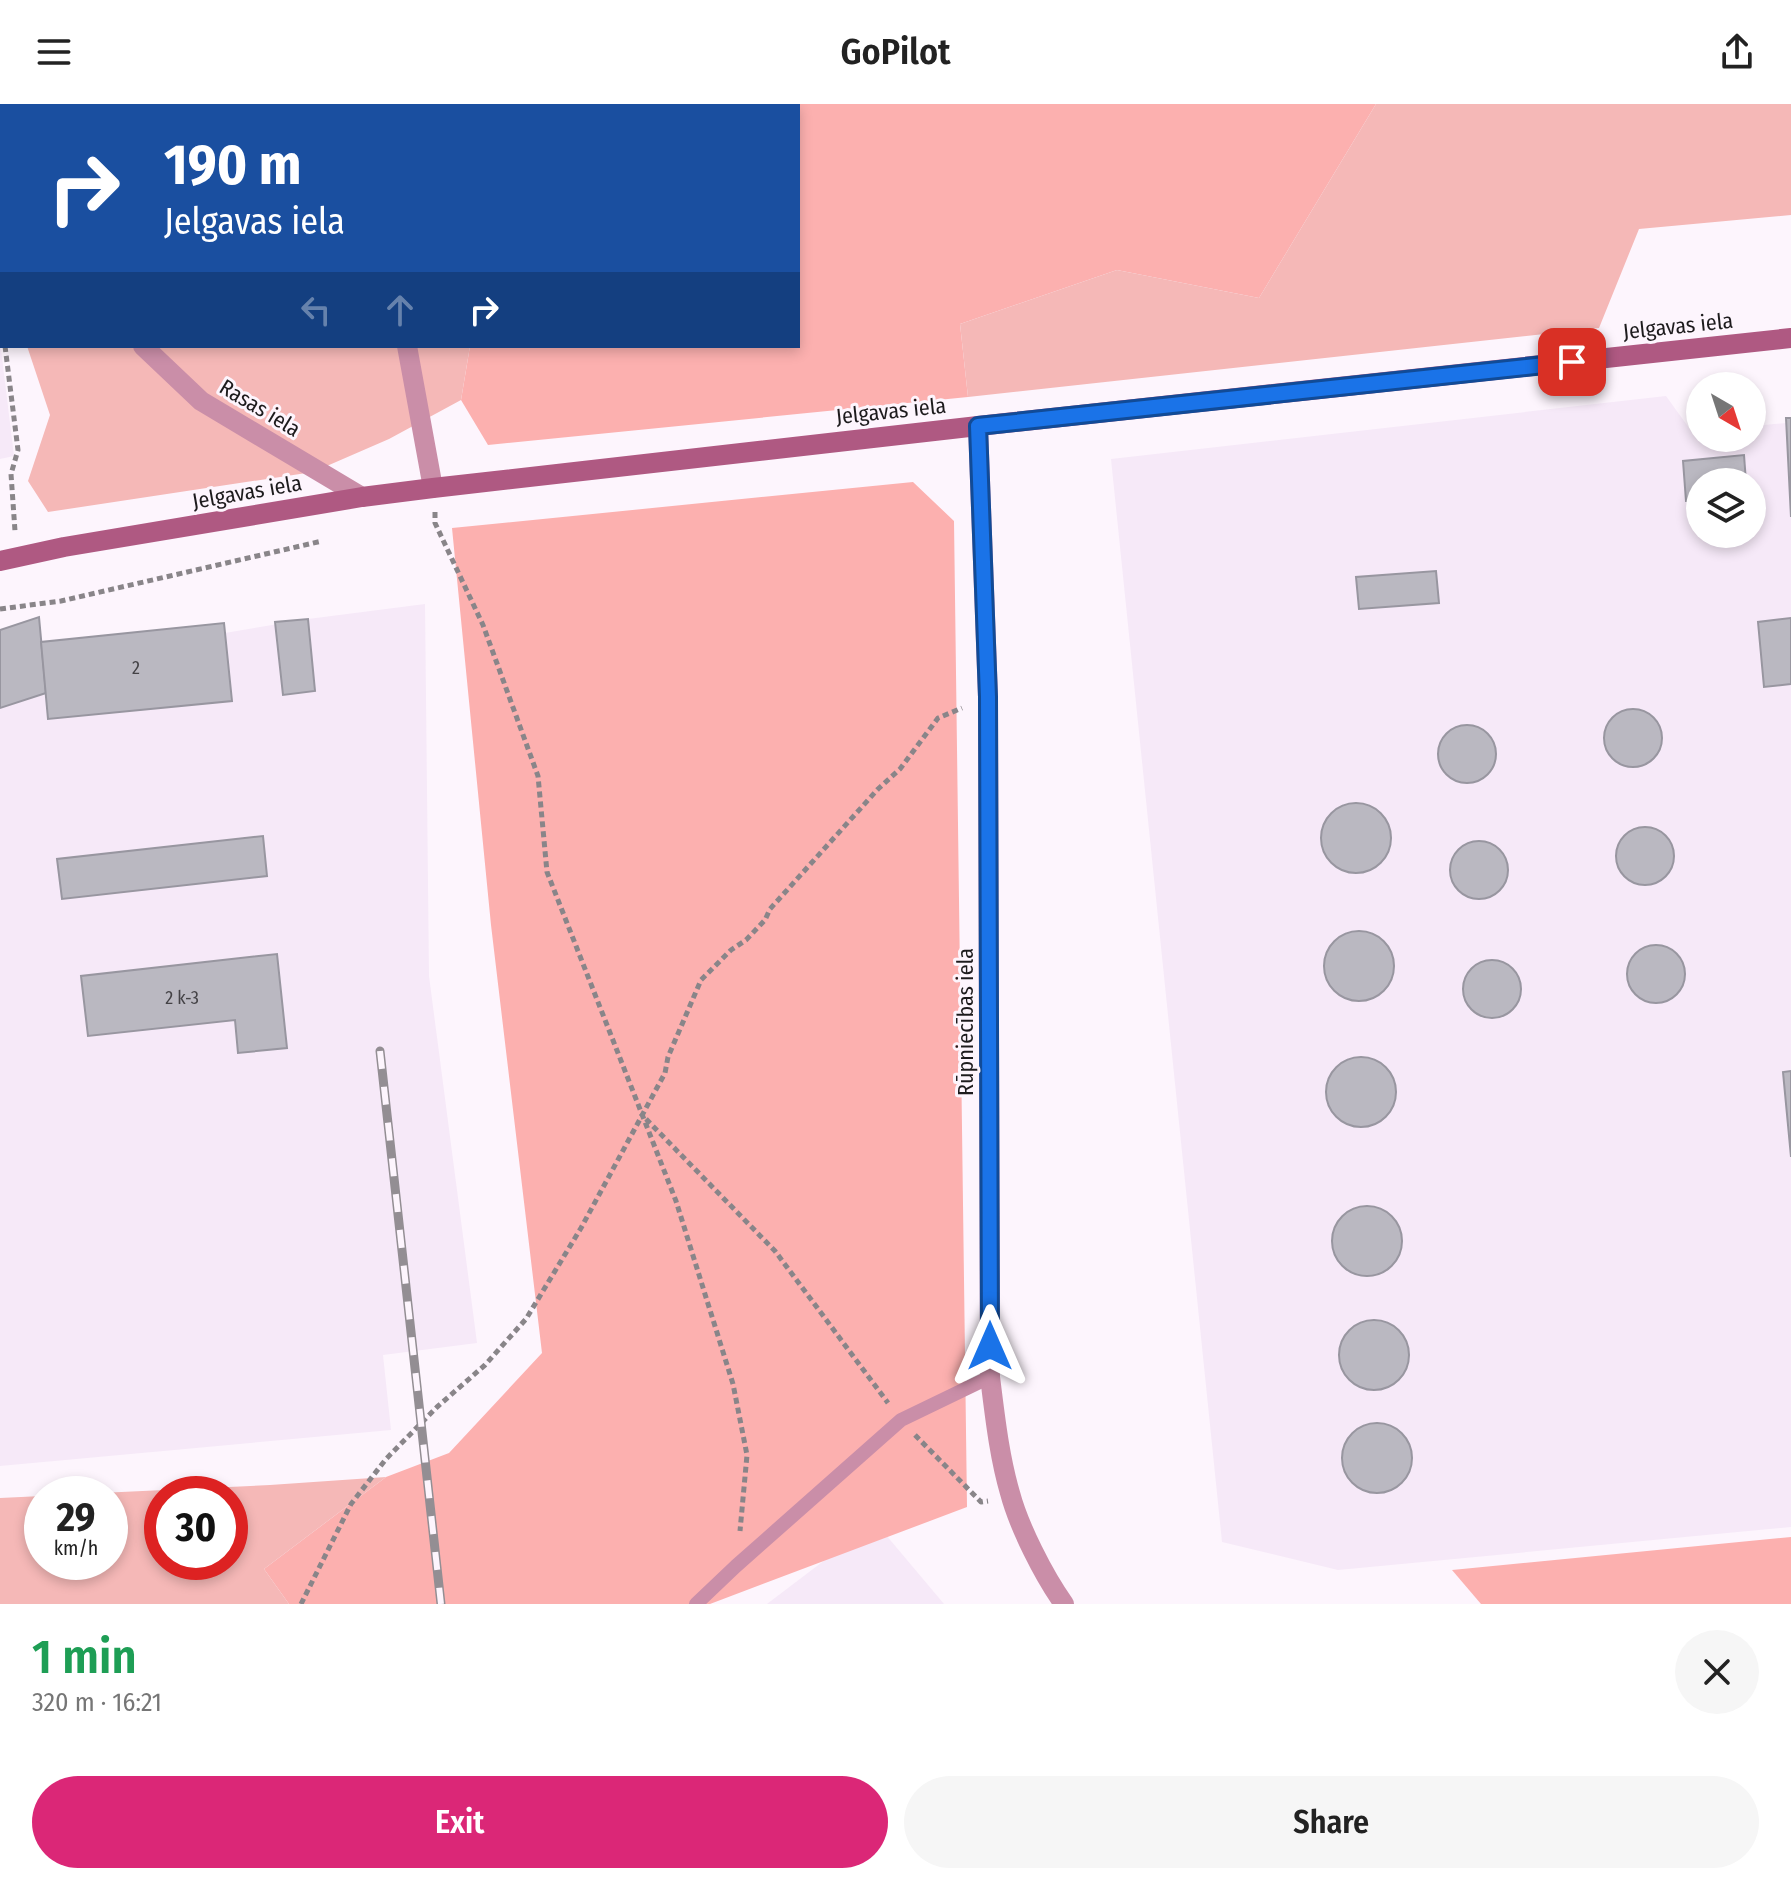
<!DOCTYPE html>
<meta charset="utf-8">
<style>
:root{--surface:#fff;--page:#f6f6f6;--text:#222;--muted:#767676;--accent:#db2777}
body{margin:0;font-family:"Fira Sans Condensed",sans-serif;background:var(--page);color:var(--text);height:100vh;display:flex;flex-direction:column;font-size:30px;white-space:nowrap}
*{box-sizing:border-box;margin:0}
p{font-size:26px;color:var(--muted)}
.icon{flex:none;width:44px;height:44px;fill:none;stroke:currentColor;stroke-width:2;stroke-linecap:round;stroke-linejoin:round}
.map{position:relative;height:1500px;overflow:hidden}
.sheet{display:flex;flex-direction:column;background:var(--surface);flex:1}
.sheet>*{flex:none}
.hud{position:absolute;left:0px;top:0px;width:800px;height:244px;box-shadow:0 4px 12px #0003;background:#1a4fa0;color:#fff;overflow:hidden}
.needle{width:52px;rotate:141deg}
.tools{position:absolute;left:1686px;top:268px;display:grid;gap:16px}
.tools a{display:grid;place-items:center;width:80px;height:80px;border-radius:50%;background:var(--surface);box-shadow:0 4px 12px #0003;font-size:40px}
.speed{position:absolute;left:24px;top:1372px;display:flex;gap:16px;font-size:40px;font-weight:700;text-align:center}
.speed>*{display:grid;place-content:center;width:104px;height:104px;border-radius:50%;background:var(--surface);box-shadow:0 4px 12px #0003;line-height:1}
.speed small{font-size:20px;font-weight:400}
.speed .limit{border:12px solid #d22;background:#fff;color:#111}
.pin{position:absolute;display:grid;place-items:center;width:68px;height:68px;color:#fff;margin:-34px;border-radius:16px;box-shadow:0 4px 12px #0006}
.me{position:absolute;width:88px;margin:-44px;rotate:0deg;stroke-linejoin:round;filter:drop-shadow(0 0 6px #0008)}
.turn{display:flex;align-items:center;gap:28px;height:168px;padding:0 32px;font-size:36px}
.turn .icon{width:104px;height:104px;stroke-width:2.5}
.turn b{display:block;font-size:56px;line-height:68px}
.lanes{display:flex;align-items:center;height:76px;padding:0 32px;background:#0003;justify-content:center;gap:40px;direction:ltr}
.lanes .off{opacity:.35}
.round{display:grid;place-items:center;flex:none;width:84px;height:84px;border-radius:42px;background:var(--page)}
.overview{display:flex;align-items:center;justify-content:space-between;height:136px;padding:0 32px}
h1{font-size:48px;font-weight:600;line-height:60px;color:#1e9e55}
.primary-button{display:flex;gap:16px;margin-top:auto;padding:16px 32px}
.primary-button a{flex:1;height:92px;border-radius:48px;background:var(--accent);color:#fff;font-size:32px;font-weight:600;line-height:92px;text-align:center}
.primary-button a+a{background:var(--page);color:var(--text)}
header{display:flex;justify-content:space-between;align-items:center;height:104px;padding:0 32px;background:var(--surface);font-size:36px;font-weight:600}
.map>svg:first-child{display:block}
</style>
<header><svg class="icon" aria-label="menu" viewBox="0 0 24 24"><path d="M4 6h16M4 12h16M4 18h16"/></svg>GoPilot<svg class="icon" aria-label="share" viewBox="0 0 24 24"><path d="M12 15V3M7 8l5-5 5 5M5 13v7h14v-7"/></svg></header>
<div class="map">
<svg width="1791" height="1500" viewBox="0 0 1791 1500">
<rect width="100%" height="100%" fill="#fdf5fd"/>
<!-- built -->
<g fill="#f6e9f8" fill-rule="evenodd">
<path d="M0,237l14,115 -14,3z"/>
<path d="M1666,292l26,36 8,-1v7h52v-12l34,-3v-5h5v1109l-453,43 -116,-28 -111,-1083zM1700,378h52v52h-52z"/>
<path d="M425,500l4,372 48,367 -94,12 8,75 -391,36v-795l308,-52z"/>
<path d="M875,1418l69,82h-177z"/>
</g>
<!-- green -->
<g fill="#fcb0af">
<path d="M530,0h846l-117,194 -142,-28 -157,54 8,73 -480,48 -27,-45 9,-54h328v-240h-269z"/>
<path d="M913,378l41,39 13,986 -257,97h-421l-25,-35 122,-92 63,-24 93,-100 -51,-428 -39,-397z"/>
<path d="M1791,1433v67h-310l-29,-34z"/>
</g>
<!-- forest -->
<g fill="#f5b8b7" fill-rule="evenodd">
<path d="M1376,0h415v111l-152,14 -40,99 -631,69 -8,-73 157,-54 142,28z"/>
<path d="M27,242h443l-9,54 -72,39 -76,33 -265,40 -20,-31 22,-66z"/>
<path d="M386,1373l-122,92 25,35h-289v-106l42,-2v66h68v-68h-32l192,-9zM162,1390h68v68h-68z"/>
</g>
<!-- building -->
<g fill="#bab8c1" stroke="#9896a0" stroke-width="2">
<path d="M1786,314h5v99z"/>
<path d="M1744,351l2,27h-46v18l-14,1 -3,-40z"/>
<path d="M1436,467l3,32 -80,6 -3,-32z"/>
<path d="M39,513l7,76 -46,15v-78z"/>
<path d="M1791,514v66l-27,3 -6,-65z"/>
<path d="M308,515l7,72 -32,4 -8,-73z"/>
<path d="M224,519l8,78 -184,18 -7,-77z"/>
<circle cx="1633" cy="634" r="29"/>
<circle cx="1467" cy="650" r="29"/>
<circle cx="1356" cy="734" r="35"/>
<circle cx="1645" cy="752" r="29"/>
<path d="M263,732l4,40 -205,23 -5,-40z"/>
<circle cx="1479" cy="766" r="29"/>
<circle cx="1359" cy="862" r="35"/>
<circle cx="1656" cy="870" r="29"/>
<path d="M277,850l10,94 -49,5 -3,-33 -147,16 -7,-60z"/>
<circle cx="1492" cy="885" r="29"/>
<circle cx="1361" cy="988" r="35"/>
<path d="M1791,967v86l-8,-85z"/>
<circle cx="1367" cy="1137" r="35"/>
<circle cx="1374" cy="1251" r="35"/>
<circle cx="1377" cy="1354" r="35"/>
</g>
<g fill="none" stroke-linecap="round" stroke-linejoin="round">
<!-- path -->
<g stroke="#898589" stroke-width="5" stroke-dasharray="6 4" stroke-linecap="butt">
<path d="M0,86l2,-6"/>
<path d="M0,195l2,17"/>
<path d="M5,242l13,104 -7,24 4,57"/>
<path d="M435,408v11l48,102 55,151 9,96 129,329 57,183 14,71 -7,76"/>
<path d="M0,505l61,-8 261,-60"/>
<path d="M646,1015l129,132 113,152"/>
<path d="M915,1331l66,67 7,-1"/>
<path d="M301,1500l50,-100 35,-45 51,-52 48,-42 41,-46 55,-91 84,-155 3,-16 33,-77 30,-30 15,-10 19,-20 5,-11 108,-120 22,-20 38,-51 24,-10"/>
</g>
<!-- lane -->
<path stroke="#ca8ea8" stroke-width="14" d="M696,1500l40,-38 165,-146 89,-43"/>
<!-- street -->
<g stroke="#ca8ea8" stroke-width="20">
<path d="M9,0l1,2"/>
<path d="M32,2l1,-2"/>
<path d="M420,2v-2"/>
<path d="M143,242l58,55 161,96"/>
<path d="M407,242l26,142"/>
<path d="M978,322l10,271 2,680c5,39 9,78 20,116 9,34 34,83 54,111"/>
</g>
<!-- secondary -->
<path stroke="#af5982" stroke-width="20" d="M0,457l64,-14 298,-50 71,-9 545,-62 813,-88"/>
<defs>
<path id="rail" d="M380,947l61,553"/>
</defs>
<!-- rail casing -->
<use href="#rail" stroke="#938e93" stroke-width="9"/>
<!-- rail -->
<use href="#rail" stroke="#fdf5fd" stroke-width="6" stroke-dasharray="18" stroke-linecap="butt"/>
</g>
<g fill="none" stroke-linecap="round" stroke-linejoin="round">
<defs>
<path id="route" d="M990,1242l-2,-649 -10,-271 594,-64"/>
</defs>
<!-- route casing -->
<use href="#route" stroke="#114b97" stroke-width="20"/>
<!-- route -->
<use href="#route" stroke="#1a73e8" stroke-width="14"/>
</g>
<g text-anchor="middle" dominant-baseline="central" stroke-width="6" stroke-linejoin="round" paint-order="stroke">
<!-- number labels -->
<g font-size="18" fill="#444246">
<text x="136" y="564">2</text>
<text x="182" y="894">2 k-3</text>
</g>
<!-- street labels -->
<g font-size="22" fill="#1d1b1d" stroke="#fdf5fd">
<text transform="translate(1678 222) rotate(-6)">Jelgavas iela</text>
<text transform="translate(260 304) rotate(31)">Rasas iela</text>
<text transform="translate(891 307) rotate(-6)">Jelgavas iela</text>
<text transform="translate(247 388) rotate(-10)">Jelgavas iela</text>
<text transform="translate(965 918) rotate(-90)">Rūpniecības iela</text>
</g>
</g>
</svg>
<div class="tools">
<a><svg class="needle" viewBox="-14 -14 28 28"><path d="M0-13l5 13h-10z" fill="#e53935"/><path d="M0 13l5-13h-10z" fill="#767676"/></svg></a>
<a><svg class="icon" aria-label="layers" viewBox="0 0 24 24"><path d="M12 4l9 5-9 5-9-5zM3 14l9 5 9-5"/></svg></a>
</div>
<div class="speed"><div>29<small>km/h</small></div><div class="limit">30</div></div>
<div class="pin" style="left:1572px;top:258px;background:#d93025"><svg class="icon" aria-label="arrive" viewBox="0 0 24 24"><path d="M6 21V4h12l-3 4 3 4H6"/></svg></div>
<svg class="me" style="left:990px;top:1242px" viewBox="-20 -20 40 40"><path d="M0-17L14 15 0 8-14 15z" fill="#1a73e8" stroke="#fff" stroke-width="4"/></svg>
<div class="hud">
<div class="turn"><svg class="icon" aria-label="right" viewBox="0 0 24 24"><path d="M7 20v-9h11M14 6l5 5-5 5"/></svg><div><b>190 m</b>Jelgavas iela</div></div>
<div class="lanes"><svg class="icon off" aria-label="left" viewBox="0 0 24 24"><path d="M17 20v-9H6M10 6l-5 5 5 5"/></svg><svg class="icon off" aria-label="ahead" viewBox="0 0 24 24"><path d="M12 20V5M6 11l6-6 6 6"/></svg><svg class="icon" aria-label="right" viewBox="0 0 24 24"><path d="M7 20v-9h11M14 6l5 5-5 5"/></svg></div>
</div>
</div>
<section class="sheet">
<div class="overview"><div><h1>1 min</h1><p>320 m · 16:21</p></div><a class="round"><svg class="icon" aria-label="close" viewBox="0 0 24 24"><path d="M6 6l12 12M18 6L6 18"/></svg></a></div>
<div class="primary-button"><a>Exit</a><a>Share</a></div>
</section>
